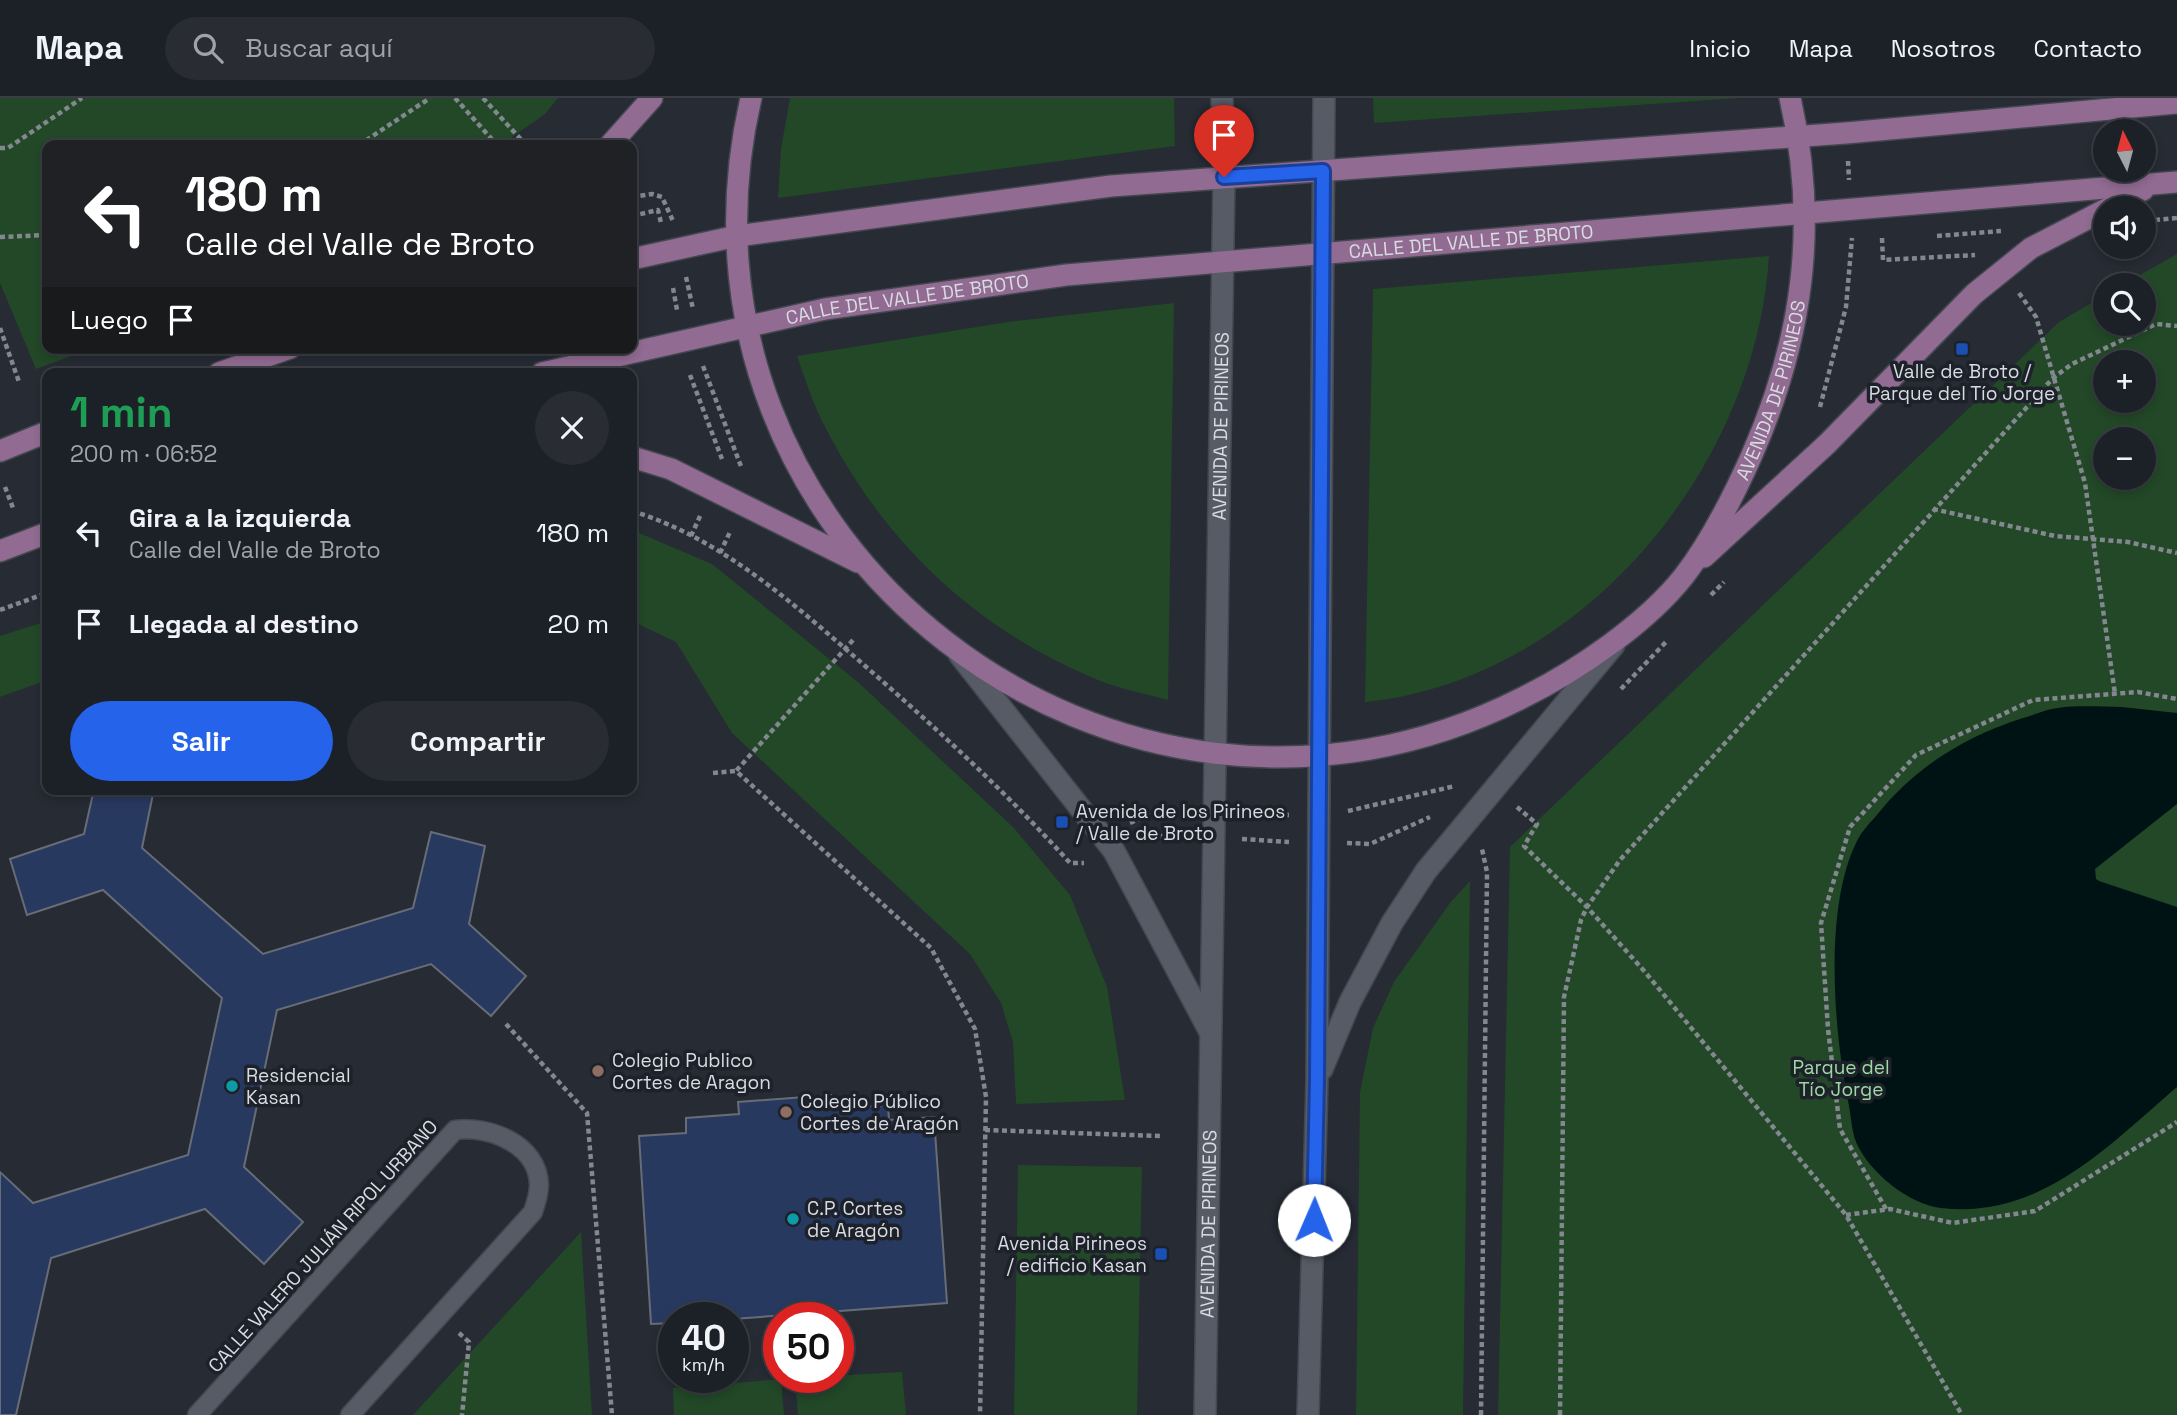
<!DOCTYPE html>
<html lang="es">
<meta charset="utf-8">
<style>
:root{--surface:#1c2027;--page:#292d33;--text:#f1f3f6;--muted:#a0a3a7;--line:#3a3e44;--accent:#2563eb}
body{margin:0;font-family:"Space Grotesk",sans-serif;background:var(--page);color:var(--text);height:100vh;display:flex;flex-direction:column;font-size:26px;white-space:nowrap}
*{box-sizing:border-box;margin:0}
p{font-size:23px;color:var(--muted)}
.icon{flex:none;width:38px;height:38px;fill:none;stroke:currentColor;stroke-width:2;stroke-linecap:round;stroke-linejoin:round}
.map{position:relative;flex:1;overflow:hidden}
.side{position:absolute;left:42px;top:270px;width:595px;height:427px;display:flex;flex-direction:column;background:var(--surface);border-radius:14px;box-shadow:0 4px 10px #0003,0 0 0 2px var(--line)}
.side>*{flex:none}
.hud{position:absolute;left:42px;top:42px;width:595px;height:214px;border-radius:14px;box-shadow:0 4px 10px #0003,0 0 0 2px var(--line);background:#202124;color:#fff;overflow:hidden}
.needle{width:46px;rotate:354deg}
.fabs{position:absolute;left:2093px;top:21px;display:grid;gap:14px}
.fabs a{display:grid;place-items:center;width:63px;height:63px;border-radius:50%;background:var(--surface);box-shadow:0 4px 10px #0003,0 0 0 2px var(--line);font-size:35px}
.speed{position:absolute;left:658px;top:1204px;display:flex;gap:14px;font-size:35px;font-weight:700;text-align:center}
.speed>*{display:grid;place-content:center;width:91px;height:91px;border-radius:50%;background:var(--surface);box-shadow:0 4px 10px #0003,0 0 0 2px var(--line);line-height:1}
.speed small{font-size:18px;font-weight:400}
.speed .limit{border:10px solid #d22;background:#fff;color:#111}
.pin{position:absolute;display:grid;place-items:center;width:60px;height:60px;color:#fff;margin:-72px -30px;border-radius:50% 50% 50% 0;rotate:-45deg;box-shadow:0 0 7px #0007}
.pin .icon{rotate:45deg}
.me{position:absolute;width:77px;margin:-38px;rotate:1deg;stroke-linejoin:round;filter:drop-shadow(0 0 5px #0008)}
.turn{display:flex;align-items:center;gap:24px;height:147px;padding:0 28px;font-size:32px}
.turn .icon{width:91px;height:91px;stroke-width:2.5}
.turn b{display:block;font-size:49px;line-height:60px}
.then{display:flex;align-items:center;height:66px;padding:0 28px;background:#0003;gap:14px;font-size:26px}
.round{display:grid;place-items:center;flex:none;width:74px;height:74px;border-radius:37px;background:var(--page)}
.head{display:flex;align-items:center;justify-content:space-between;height:119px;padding:0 28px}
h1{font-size:42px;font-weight:600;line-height:52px;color:#1e9e55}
.button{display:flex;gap:14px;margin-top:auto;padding:14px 28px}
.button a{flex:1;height:80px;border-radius:42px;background:var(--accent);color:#fff;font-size:28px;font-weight:600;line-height:80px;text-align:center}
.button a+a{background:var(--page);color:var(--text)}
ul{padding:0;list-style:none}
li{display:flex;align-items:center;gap:21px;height:91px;padding:0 28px}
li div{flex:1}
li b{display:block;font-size:26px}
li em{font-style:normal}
header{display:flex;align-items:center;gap:42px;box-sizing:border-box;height:98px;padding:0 35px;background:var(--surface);border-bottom:2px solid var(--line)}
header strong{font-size:33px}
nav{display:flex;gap:38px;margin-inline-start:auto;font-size:24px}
.search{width:490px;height:63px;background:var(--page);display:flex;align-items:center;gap:18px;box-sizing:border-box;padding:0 24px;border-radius:38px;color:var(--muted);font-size:26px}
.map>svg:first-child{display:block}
</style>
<header>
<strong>Mapa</strong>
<div class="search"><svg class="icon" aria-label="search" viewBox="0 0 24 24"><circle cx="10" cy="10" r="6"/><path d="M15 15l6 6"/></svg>Buscar aquí</div>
<nav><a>Inicio</a><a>Mapa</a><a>Nosotros</a><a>Contacto</a></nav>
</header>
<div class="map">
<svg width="2177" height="1317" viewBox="0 0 2177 1317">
<rect width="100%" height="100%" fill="#262b34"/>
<!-- green -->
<g fill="#224827" fill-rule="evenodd">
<path d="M0,0h558l-13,16 -44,31h-454v203h46l-57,21 -36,-86z"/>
<path d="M790,0h384l1,48 -397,52 3,-49z"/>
<path d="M1373,0h367l-366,25z"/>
<path d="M2177,156v1161h-679l12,-568 549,-525 46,-27v29h39v-39h-22zM2105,264h39v39h-39zM2105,341h39v39h-39z"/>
<path d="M1769,158c-13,212 -187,424 -404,446l8,-413z"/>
<path d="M1174,205l-6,397c-25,-7 -54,-12 -77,-23 -121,-52 -210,-138 -269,-256 -10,-20 -17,-43 -25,-65l211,-34z"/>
<path d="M632,432l80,34 147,119 155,145 56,67 37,92 18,113 -109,4 -3,-62 -12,-39 -31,-49 -238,-221 -56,-91 -44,-21z"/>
<path d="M47,523v59l-47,17v-61z"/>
<path d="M1470,783l-7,534h-107l4,-323 13,-64 21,-46 56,-79z"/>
<path d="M1018,1067l124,2 -5,248h-123z"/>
<path d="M581,1134l11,183h-179z"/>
<path d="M902,1274l4,43h-108l-3,-37z"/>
<path d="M781,1281l3,36h-110l-1,-27z"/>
</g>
<!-- water -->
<path fill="#001314" d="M2122,609l55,6v91l-82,65 1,10 3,2 78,26v180c-68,58 -137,133 -236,121 -33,-4 -72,-36 -85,-66 -4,-10 -5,-25 -7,-36 -15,-72 -26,-198 8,-265 4,-9 13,-18 19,-25 39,-49 88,-79 147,-98 11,-3 24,-9 35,-10 21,-3 43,-1 64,-1z"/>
<!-- building -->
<g fill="#283960" stroke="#676c77" stroke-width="2">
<path d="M94,691h60l-12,59 121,106 150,-46 18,-76 54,14 -16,78 57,52 -35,40 -60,-52 -154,46 -33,157 59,55 -39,42 -59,-55 -154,49 -35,157h-16v-243l33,31 155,-48 34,-157 -119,-108 -76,25 -17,-56 74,-25z"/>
<path d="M831,997l1,13 56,-3 1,15 45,-3 13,186 -214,16 -59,-1v5l-23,1 -12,-188 47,-3v-15l53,-4 -1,-12z"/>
</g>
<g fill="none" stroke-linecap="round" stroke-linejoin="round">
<defs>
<path id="service" d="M197,1317l258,-285c33,-5 83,14 84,55 0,9 -3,18 -6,27l-183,203"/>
<g id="secondary">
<path d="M959,556l155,197 95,179"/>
<path d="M1322,971l28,-67 42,-79 34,-52 188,-226"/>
<path id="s1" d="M1205,1317l19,-1238 -2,-79"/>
<path d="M1308,1317l9,-335 7,-982"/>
</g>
<g id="primary">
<path id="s2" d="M751,0c-103,445 366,805 771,600 55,-27 124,-74 162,-122 27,-35 49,-79 67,-119 52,-117 68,-233 39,-359"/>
<path d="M610,47l42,-47"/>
<path d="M632,161l105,-23 374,-50 735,-53 331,-30"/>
<path d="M219,275l71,-25"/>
<path id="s3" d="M542,275l283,-64 241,-34 1111,-93"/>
<path d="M0,353l47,-19"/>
<path d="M632,359l39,12 187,93"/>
<path d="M0,453l47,-18"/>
<path d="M1704,459l123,-113 147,-150 57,-46 112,-58"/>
</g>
</defs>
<!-- service casing -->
<use href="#service" stroke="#43474f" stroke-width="21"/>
<!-- secondary casing -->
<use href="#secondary" stroke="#43474f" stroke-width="24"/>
<!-- primary casing -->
<use href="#primary" stroke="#43474f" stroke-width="24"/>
<!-- path -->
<g stroke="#83878f" stroke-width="4.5" stroke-dasharray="5 3.5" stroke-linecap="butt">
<path d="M455,0l42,47"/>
<path d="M483,0l43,47"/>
<path d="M359,47l71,-47"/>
<path d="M0,50h8l74,-50"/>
<path d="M1848,63l1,19"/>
<path d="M632,99l20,-3 10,3 11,24"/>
<path d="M632,118l26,-6 3,13"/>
<path d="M2155,122l22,-2"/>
<path d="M1937,138l64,-5"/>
<path d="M0,139l47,-2"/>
<path d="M1882,140l1,22 92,-5"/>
<path d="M686,179l7,32"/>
<path d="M673,190l4,22"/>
<path d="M2019,195l17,24 49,166 30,211"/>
<path d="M0,230l19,54"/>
<path d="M703,268l39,103"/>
<path d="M690,277l32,84"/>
<path d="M1820,309l26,-100 6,-69"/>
<path d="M5,389l8,21"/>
<path d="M1933,411l122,27 73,6 49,11"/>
<path d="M632,413c89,27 163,94 232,154 73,64 141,126 206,198h14"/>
<path d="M691,438l10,-22"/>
<path d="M720,455l10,-21"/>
<path d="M1711,497l13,-13"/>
<path d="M0,512l47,-17"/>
<path d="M853,542l-117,131 195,177 44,81 11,68 -6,318"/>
<path d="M1621,591l45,-47"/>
<path d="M713,675l23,-2"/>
<path d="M1517,709l20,17 -13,22 63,61 58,65 201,243 116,200"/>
<path d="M1348,713l107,-25"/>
<path d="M1250,716l41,1"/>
<path d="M1130,725l29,-13h9"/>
<path d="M1242,741l47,3"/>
<path d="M1141,743l18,-5 25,1"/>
<path d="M1347,745l23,1 60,-27"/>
<path d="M506,926l81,89 25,302"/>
<path d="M985,1032l176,6"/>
<path d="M1886,1111l-46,-80 -12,-100 -7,-106 29,-96 66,-72 117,-55 105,-8 39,7"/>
<path d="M1846,1117l44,-6 63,14 82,-12 142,-89"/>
<path d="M459,1235l10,9 -7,73"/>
<path d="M1481,1317l6,-543 -5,-23"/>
<path d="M1560,1317l4,-418 17,-77 6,-13 33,-47 433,-482 19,-14 84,-40 21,2"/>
</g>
<!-- service -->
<use href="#service" stroke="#565b66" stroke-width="18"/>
<!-- secondary -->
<use href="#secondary" stroke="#565b66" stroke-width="21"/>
<!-- primary -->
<use href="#primary" stroke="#916b92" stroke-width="21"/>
</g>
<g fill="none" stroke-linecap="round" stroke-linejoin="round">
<defs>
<path id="route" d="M1224,79l99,-6 -6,909 -3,140"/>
</defs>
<!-- route casing -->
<use href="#route" stroke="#184099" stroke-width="18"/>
<!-- route -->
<use href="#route" stroke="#2563eb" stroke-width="12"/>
</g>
<!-- markers -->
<g fill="#1a4fb4" stroke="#1d212a" stroke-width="2.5">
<rect x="1955" y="244" width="14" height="14" rx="3.5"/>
<rect x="1055" y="717" width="14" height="14" rx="3.5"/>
<rect x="1154" y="1149" width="14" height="14" rx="3.5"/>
</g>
<g fill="#8d6e63" stroke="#1d212a" stroke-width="2.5">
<circle cx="598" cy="973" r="7"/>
<circle cx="786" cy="1014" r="7"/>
</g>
<g fill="#0f9aa8" stroke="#1d212a" stroke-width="2.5">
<circle cx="232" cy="988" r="7"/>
<circle cx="793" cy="1121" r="7"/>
</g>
<g text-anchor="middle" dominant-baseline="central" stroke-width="7" stroke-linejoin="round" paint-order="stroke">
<!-- street labels -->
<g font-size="19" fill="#d8dbe1" stroke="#1d212a">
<text stroke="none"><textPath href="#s3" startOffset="940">CALLE DEL VALLE DE BROTO</textPath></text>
<text stroke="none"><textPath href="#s3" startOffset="373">CALLE DEL VALLE DE BROTO</textPath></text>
<text stroke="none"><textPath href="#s2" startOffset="1633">AVENIDA DE PIRINEOS</textPath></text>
<text stroke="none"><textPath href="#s1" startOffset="989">AVENIDA DE PIRINEOS</textPath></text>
<text stroke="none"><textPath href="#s1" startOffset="191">AVENIDA DE PIRINEOS</textPath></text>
<text transform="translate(323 1148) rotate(-48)">CALLE VALERO JULIÁN RIPOL URBANO</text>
</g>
<!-- poi labels -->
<g font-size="19" fill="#d8dbe1" stroke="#1d212a" text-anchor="start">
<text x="1962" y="273" text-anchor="middle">Valle de Broto /<tspan x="1962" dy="22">Parque del Tío Jorge</tspan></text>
<text x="1076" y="713">Avenida de los Pirineos<tspan x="1076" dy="22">/ Valle de Broto</tspan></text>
<text x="612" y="962">Colegio Publico<tspan x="612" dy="22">Cortes de Aragon</tspan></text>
<text x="246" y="977">Residencial<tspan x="246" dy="22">Kasan</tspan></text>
<text x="800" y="1003">Colegio Público<tspan x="800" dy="22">Cortes de Aragón</tspan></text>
<text x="807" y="1110">C.P. Cortes<tspan x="807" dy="22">de Aragón</tspan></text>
<text x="1147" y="1145" text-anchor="end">Avenida Pirineos<tspan x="1147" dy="22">/ edificio Kasan</tspan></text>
</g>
<!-- park labels -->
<g font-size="19" fill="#9cdaa2" stroke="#1d212a">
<text x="1841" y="969">Parque del<tspan x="1841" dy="22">Tío Jorge</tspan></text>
</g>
</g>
</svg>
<div class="fabs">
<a><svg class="needle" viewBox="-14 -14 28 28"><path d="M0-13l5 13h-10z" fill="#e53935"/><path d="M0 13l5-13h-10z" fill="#a0a3a7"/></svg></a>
<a><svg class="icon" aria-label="sound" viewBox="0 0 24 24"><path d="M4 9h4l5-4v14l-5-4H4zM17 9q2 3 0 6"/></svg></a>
<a><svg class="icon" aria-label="search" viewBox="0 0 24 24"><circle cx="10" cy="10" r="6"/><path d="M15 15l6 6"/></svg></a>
<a>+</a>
<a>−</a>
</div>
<div class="speed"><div>40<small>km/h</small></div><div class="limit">50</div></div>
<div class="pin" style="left:1224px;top:79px;background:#d93025"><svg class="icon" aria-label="arrive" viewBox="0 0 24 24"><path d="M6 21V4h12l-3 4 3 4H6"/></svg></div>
<svg class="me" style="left:1314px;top:1122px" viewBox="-20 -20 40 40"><circle r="19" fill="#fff"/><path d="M0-13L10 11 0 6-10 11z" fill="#2563eb"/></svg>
<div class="hud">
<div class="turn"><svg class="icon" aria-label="left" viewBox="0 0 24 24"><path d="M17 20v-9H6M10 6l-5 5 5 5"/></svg><div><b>180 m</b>Calle del Valle de Broto</div></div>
<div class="then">Luego<svg class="icon" aria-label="arrive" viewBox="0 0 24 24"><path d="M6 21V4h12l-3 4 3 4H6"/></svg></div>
</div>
<section class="side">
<div class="head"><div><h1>1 min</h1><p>200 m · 06:52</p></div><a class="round"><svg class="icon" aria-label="close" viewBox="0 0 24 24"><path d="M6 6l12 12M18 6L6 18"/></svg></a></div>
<ul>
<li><svg class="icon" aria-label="left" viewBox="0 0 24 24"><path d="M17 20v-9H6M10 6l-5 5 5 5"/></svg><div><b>Gira a la izquierda</b><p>Calle del Valle de Broto</p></div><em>180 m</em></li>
<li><svg class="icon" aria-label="arrive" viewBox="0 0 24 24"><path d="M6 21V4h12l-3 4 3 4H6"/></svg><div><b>Llegada al destino</b></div><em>20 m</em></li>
</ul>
<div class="button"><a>Salir</a><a>Compartir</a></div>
</section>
</div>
